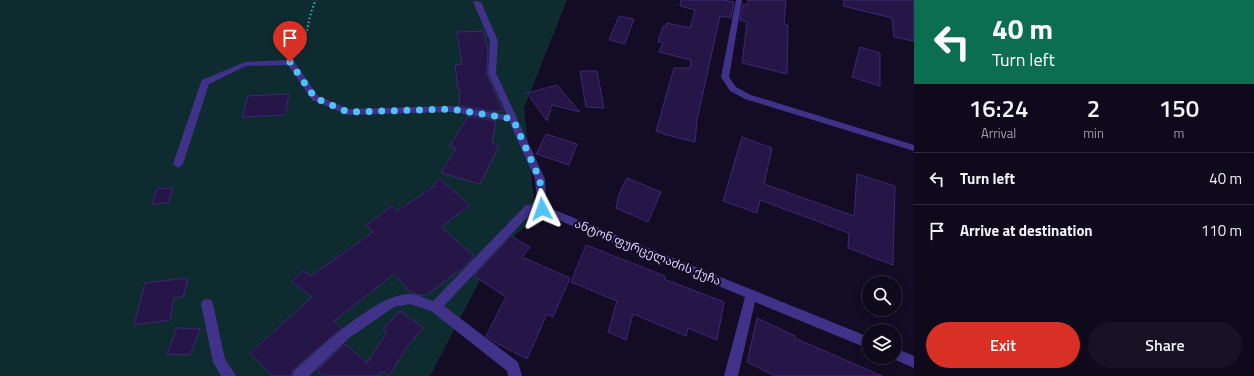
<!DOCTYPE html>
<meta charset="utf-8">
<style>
:root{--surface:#0e091b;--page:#171224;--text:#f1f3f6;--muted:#9b9aa3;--line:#2e2a3a;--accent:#d93025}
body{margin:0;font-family:"Titillium Web","Noto Sans Georgian",sans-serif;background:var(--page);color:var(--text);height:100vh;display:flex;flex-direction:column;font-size:15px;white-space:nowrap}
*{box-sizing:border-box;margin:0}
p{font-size:13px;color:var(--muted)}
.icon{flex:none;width:22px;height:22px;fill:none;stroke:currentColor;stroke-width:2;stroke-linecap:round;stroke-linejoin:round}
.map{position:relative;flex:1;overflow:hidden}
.drawer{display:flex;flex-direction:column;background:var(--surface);width:340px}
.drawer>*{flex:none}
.guide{background:#0b6e4f;color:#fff;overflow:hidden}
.controls{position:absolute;left:862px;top:276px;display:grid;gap:8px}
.controls a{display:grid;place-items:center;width:40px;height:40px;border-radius:50%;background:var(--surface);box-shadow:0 2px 10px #0003,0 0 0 1px var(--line);font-size:20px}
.pin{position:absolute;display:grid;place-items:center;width:34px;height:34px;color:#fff;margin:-41px -17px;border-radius:50% 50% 50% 0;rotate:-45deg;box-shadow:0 0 4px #0007}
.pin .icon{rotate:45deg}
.me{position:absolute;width:44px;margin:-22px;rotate:356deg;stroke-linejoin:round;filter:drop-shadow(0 0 3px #0008)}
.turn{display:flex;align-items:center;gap:14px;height:84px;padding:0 12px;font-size:18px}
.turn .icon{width:52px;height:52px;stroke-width:2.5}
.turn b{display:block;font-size:28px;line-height:34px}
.eta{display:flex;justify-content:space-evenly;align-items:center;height:68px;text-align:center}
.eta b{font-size:24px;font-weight:600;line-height:28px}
.button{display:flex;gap:8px;margin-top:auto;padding:8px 12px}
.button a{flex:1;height:46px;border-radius:24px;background:var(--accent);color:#fff;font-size:16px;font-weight:600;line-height:46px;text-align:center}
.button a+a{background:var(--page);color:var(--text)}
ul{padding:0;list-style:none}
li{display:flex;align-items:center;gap:12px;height:52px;padding:0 12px;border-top:1px solid var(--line)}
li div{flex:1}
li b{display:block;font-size:15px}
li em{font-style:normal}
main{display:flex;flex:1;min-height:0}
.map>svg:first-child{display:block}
</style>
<main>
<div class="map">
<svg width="914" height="376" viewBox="0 0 914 376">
<rect width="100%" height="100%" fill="#130c24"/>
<!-- green -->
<path fill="#0e2c2f" d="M0,0h567l-43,108 12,110 -20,16 -35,44 -51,98h-430z"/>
<!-- building -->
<g fill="#251647" stroke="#3e2675">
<path d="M681,0h43l10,2 -3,16 -11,-2 -23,104 -2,22 -32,-8v-1l-7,-2 18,-63h16l1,-8 -32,-8 4,-9 -5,-1 5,-16 3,1 1,-4 23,5 5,-18 -15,-4z"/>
<path d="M748,0h38l-2,24 4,1 -1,49 -45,-11 5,-41 -7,-2 3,-16 5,1z"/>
<path d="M844,0h70v41l-20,-4 -2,-19 -49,-12z"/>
<path d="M619,16l15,3 -9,25 -16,-4z"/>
<path d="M484,31l2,14h2l-1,29 16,37 -5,1 -39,-6 1,-16h-2l-3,-25 7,-1 -5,-32z"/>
<path d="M860,47l20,6v33l-28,-9z"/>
<path d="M580,71h17l7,37 -18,-1z"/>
<path d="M557,85l23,27 -28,-7 -5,16 -20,-28z"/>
<path d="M289,94l-4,21 -43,2 6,-21z"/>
<path d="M468,116l28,5 -4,22 7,3 -19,38 -39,-11 15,-25 -6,-2z"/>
<path d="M546,134l31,10 -8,21 -33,-11z"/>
<path d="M742,137l30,11 -8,36 90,32 3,-42 38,12 -2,79 -45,-17 1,-15 -89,-33 -3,13 -34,-12z"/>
<path d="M439,178l31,27 -29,22 33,29 -12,13 -37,27 -14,-3 -17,-19 -60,47 8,7 -49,42 -2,6h-19l-22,-23 62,-56 -20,-15 11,-11 8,5 62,-44 -7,-7 26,-19 5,5 36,-24z"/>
<path d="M627,178l34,14 -13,30 -32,-14 3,-14z"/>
<path d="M173,188l-5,15 -16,1 5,-15z"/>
<path d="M511,236l19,11 -8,10 48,21 -17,39 -6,-3 -20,45 -31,-16 -10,-7 20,-39 -32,-21z"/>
<path d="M586,245l79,31 -1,3 60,23 -7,38 -29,-12 -2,8 -53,-22 -7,26 -18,-8 9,-31 -46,-19z"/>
<path d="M188,278l-5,19 -9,1 -4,22 -36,5 11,-42z"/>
<path d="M400,311l23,17 -16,19 -18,29 -8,-5 -3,3 3,2h-58l-6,-6 28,-26 22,19 20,-31 -4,-3z"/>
<path d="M757,318l38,18v2l87,38h-107l-28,-14z"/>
<path d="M177,328l23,1 -10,26 -23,-1z"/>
</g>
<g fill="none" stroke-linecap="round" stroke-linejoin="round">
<!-- path -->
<path stroke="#22b8c0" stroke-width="2" stroke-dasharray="1.5 2.5" stroke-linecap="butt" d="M298,53c11,-16 9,-36 18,-53"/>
<!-- minor -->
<g fill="#3f3288" fill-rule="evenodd">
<path d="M736,0h6l-13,77 7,10 15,8 163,50v6l-169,-52 -15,-8 -9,-14z"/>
<path d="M475,1l6,1 17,39 -2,32 49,106 2,28 322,130v12l-114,-47 -17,74h-14l21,-79 -204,-84 -9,-1 -88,94 74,56 4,14h-14l-1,-5 -76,-60 -21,-7 -16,3 -45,31 -40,38h-17l2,-5c24,-21 83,-78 116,-77 7,0 16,5 23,7l93,-96 11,-1 -2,-25 -26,-58 -58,-9 -103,3 -36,-15 -24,-35 -42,1 -37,18 -26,80 -5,4 -5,-4 28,-82 1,-2 43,-18 45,-2h3l25,36 31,13 102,-3 56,9 -19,-42 2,-32 -17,-39z"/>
<path d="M207,299l4,1 2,4 12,55 11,17h-15l-8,-14 -12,-58 2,-4z"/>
<path d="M895,348l19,8v12l-23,-10 -1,-1h5z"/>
</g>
</g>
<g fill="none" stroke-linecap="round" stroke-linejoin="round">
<!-- route -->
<path stroke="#4fc3f7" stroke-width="7" stroke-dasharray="0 12.6" d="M290,62l25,36 33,14 103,-3 62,10 27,61 2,29"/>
</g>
<g text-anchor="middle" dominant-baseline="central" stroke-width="4" stroke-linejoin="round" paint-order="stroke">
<!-- street labels -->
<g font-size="12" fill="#dacfff" stroke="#130c24">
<text transform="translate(648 252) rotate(22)">ანტონ ფურცელაძის ქუჩა</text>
</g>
</g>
</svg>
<div class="controls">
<a><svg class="icon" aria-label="search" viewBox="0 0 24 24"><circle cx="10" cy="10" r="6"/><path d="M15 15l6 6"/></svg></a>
<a><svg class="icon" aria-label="layers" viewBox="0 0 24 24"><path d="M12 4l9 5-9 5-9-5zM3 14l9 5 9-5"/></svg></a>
</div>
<div class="pin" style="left:290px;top:62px;background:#d93025"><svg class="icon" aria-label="arrive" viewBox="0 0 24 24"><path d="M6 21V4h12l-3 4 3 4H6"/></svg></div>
<svg class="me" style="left:542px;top:209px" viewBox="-20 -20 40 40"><path d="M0-17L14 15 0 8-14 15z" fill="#4fc3f7" stroke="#fff" stroke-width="4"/></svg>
</div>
<section class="drawer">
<div class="guide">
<div class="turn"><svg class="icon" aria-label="left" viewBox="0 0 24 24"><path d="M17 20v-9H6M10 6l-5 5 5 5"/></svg><div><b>40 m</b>Turn left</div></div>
</div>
<div class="eta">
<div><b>16:24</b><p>Arrival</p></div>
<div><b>2</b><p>min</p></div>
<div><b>150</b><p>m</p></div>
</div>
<ul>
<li><svg class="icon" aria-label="left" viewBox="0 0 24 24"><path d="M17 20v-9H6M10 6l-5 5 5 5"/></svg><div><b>Turn left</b></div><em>40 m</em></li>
<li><svg class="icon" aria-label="arrive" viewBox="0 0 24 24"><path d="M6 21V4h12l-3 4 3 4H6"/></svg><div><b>Arrive at destination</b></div><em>110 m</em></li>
</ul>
<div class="button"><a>Exit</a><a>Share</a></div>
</section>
</main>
